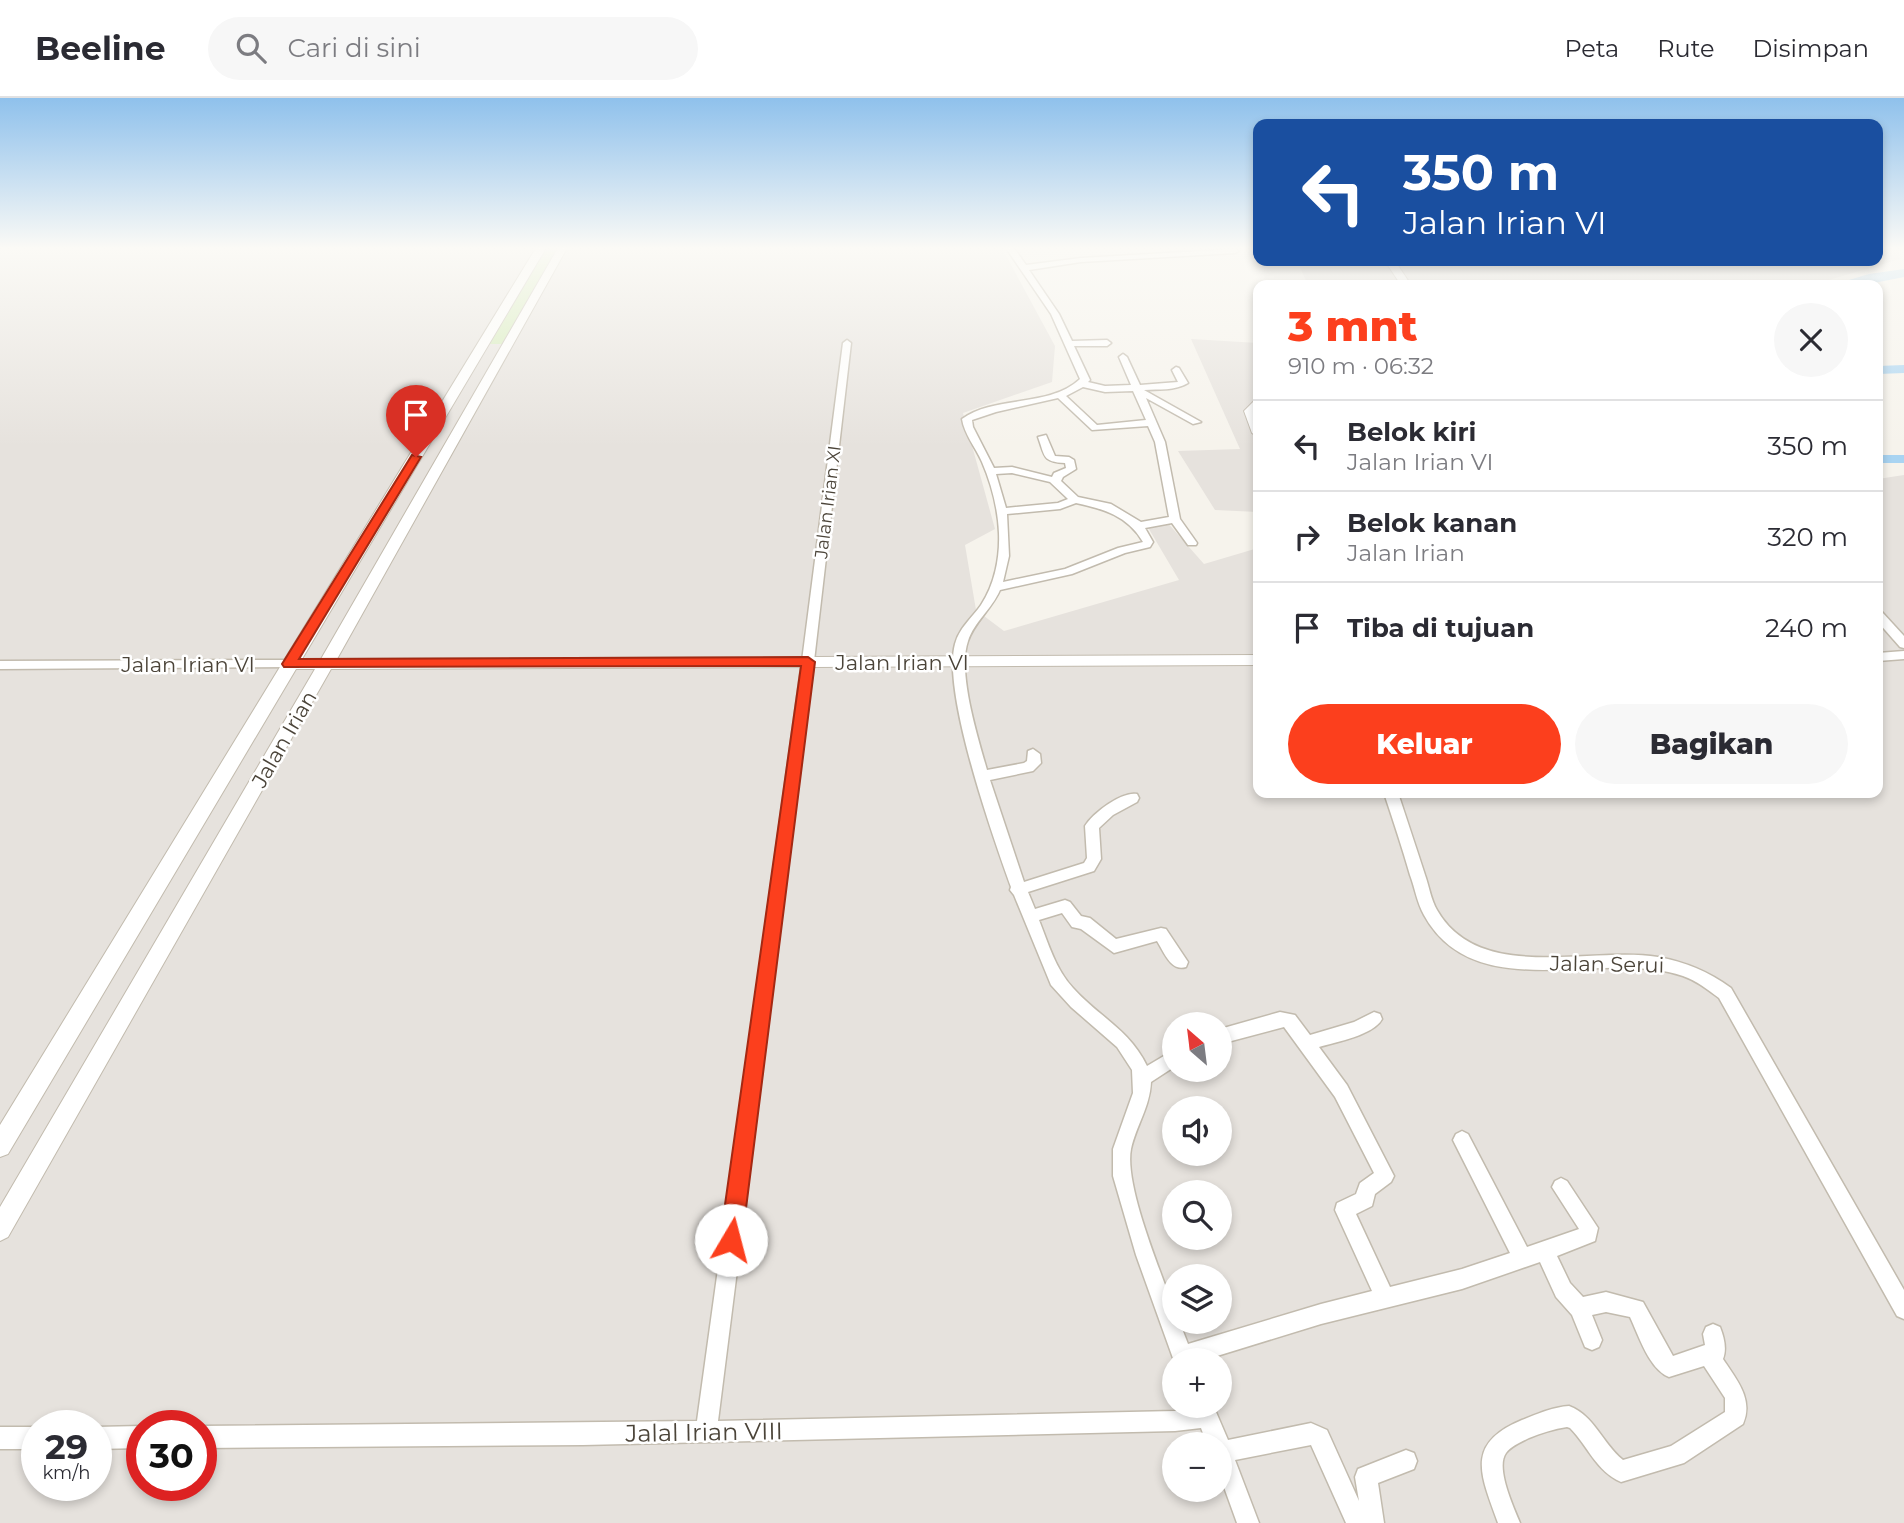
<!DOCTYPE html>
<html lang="id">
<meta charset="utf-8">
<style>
:root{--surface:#fff;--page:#f7f7f7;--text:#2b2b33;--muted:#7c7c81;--line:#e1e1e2;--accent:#fc3f1d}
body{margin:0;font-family:Montserrat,sans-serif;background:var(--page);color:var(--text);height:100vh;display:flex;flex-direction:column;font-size:26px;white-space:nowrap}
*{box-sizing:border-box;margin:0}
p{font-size:23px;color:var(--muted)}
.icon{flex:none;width:38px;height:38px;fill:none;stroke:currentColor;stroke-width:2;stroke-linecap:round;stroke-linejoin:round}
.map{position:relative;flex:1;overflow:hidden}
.sheet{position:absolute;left:1253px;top:182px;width:630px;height:518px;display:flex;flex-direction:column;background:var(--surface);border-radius:14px;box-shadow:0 4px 10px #0003}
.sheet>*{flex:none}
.top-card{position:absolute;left:1253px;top:21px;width:630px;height:147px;border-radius:14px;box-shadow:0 4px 10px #0003;background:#1a4fa0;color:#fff;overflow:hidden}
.needle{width:46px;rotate:332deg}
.buttons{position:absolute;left:1162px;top:914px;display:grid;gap:14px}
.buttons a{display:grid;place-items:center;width:70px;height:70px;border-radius:50%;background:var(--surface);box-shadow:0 4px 10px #0003;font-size:35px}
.speed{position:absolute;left:21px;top:1312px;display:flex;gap:14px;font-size:35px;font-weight:700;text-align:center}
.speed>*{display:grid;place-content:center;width:91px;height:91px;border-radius:50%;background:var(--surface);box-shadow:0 4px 10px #0003;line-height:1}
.speed small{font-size:18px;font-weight:400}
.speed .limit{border:10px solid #d22;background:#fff;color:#111}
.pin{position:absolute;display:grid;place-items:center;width:60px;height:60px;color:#fff;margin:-72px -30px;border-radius:50% 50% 50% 0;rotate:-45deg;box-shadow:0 0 7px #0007}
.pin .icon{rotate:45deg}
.me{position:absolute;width:77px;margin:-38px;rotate:8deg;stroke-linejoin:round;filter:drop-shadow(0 0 5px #0008)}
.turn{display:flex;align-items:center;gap:24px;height:147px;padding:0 35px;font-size:32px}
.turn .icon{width:91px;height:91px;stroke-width:2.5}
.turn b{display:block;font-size:49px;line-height:60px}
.round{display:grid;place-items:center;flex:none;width:74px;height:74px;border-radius:37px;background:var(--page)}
.headline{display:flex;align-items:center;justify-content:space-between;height:119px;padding:0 35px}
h1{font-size:42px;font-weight:800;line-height:52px;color:var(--accent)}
.cta{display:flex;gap:14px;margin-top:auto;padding:14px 35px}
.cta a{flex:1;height:80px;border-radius:42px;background:var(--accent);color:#fff;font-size:28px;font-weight:800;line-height:80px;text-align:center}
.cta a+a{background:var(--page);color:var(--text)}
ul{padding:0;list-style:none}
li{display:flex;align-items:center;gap:21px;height:91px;padding:0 35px;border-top:2px solid var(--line)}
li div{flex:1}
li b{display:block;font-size:26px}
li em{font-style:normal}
header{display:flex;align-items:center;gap:42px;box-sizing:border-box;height:98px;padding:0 35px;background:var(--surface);border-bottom:2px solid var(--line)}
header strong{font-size:33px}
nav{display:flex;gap:38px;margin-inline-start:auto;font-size:24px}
.search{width:490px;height:63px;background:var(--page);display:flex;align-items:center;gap:18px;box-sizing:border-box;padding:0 24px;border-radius:38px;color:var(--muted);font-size:26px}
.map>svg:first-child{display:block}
</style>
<header>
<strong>Beeline</strong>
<div class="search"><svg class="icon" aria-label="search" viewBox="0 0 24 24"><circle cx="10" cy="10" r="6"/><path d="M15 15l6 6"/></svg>Cari di sini</div>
<nav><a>Peta</a><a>Rute</a><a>Disimpan</a></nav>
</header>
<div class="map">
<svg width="1904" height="1425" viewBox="0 0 1904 1425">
<rect width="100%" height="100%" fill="#f6f3ec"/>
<!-- industrial -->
<g fill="#e6e2dd" fill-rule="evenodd">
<path d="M0,150h1002l53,98 -3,36 -89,31 32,116 -30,16 11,65 28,21 175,-51 -33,-56 20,-3 38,43 54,-16v245h620v-314l26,-4v1048h-1904zM1174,926h46v45h-46zM1174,1010h46v45h-46zM1174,1094h46v45h-46zM1174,1178h46v45h-46zM1174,1262h46v45h-46zM37,1328h59v60h-59zM142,1328h59v60h-59zM1174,1346h46v45h-46z"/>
<path d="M1878,150h20l2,11 -88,26h-504l-11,-24h581z"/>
<path d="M1191,241l67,4v169l-43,-2 -37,-59 62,-2z"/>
</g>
<!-- green -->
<path fill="#d2eab5" d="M541,150h22l-55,96h-25z"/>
<!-- water -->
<path fill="#a9d4f2" d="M1904,171v8l-40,8h-32l37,-11z"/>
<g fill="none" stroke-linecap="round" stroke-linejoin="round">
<!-- river -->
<g fill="#a9d4f2" fill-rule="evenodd">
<path d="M1904,267v8l-26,1v-8z"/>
<rect x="1878" y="357" width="26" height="8"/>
</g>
<defs>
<g id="minor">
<path d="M1006,150h8l12,17 55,-7 154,-9 4,2 -4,2 -154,9 -52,8 30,44 13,27 35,-1 4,3 -4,3h-33l16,34 -2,2 17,4 26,-1 -12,-28 4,-3 4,3 13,28 38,-3 -6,-12 4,-3 3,1 9,15c-13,8 -29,6 -44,7l57,32 -8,2 -47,-26 19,44 15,77 17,24 -1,2h-8l-16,-22 -27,5 8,14 -3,5 -25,6 -53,21 -72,16c-8,19 -26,32 -32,51 -11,31 10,97 19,129l37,-7 3,-2 1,-10 5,-2 7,5 1,9 -8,8 -43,9 34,102 60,-19 3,-5 -2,-32c8,-13 37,-35 52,-32l2,4 -2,4 -24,13 -14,13 2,31 -7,12 -66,21 7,17 30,-9 5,2 11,14 9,2 26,21 45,-11 5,1 22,33 -2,5c-15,5 -22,-15 -29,-26l-43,12 -33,-24 -9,-2 -10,-14 -23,7c9,23 17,50 34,68 26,29 56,41 74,78l27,-16v17l-23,15c-1,25 -15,44 -20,67 -7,36 30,123 43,160v12h5l9,23 133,-40 51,-13 -37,-81 2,-7 19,-9 4,-11 14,-10 -39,-76 -51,-70 -64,17v-15l60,-17 15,3 15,20 44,-13 20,-10 6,2 2,5c-8,16 -46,23 -63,28l28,38 47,91 -3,6 -16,12 -3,12 -16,8 34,73 72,-18 48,-16 -54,-107 -3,-6 3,-6 6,-3 6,3 59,113 52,-18 -27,-42 3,-6 6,-3 6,3 31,47 -3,13 -38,15 13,27 13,14 23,-5 37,10 30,54 32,-11 -2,-11 3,-7 7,-3 7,3c4,10 7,22 3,32 13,20 31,40 20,65l-59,39 -63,19c-25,-11 -33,-36 -51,-54l-3,-1c-13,2 -26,6 -38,11 -8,4 -18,8 -23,15 -11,15 8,55 14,70h-22c-17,-48 -34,-79 24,-103 15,-6 31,-13 47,-14 26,10 33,37 54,54l48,-14 54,-34v-14l-21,-32 -35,11c-20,-8 -30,-41 -39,-60l-24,-5 -14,3 10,25 -3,7 -7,3 -7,-3 -13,-32 -16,-18 -16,-35 -78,27 -141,35 -117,36 -30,1 -38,-106 -23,-79v-27l20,-56 -1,-23 -15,-23 -46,-40 -20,-22 -37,-90 -4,-5 1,-3c-18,-50 -69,-195 -56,-243 4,-16 17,-26 26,-39 14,-21 19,-48 18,-72 -1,-23 -7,-48 -17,-71 -6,-14 -18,-28 -20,-43 32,-24 87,-11 118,-40l-29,-65zM1083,289l22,5 28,-1 13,29 -49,5 -31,-29zM1058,300l34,32 56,-4 7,16 14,75 -28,5 -30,-18 -33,-7 -17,-16 2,-4 13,-8 -2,-9 -5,-3 -14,-1 -9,-21 -8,2c7,19 4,25 27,26l1,5 -12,5 -2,4 -40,-10 -18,1 -21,-41 -1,-7 24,-8zM1012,375l38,9 18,17 -10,4 -52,5 -10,-34zM1076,405c28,6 52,13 67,39l-25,6 -53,21 -62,13 6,-26 -2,-42 53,-5z"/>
<path d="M847,242l4,3 -37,318 -96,760 457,-10 18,-3 -1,-3h21l15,35 83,-17 16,7 32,71 -4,-24 3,-8 48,-19 8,3 3,8 -3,8 -36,14 6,40h-38l-35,-78 -76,15 24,63h-22l-17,-47v-32h-13l-6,-16 -26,3 -592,14 -382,3v-22l496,-5 105,-760 41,-318z"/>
<path d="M1878,513l4,1 22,24v12l-4,-1 -22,-25z"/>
<path d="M1904,553v8l-26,2v-8z"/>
<path d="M289,562l4,1 2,3 -2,3 -293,2v-8z"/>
<path d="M1384,695h14c9,27 18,54 27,82 4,11 6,25 12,35 42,74 153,36 221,47 27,5 50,14 73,31l173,302v29l-7,-3 -178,-318c-12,-9 -22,-17 -36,-22 -81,-28 -208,32 -259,-61 -7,-12 -9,-27 -14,-40 -8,-28 -17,-55 -26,-82z"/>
<path d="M142,1328v22l-46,1v-22z"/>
<rect x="0" y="1329" width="37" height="22"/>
</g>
<g id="tertiary">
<path d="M536,150h10l-244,411h19l237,-411h9l-230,411 921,-4v10l-927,4 -323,568 -8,4v-34l315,-538h-19l-288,485 -8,3v-32z"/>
<path d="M1385,163h10l16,24h-10z"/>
<path d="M1258,299v40l-6,-4 -8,-22z"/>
</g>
</defs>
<!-- minor casing -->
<use href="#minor" stroke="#c2bbae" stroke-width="3"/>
<!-- tertiary casing -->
<use href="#tertiary" stroke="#c2bbae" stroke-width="2"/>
<!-- minor -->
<use href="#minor" fill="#fff" fill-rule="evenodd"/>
<!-- tertiary -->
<use href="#tertiary" fill="#fff" fill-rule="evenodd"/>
</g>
<!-- sky -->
<linearGradient id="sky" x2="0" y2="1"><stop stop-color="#8fc1ec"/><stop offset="0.43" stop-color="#fbfaf6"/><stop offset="1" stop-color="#fbfaf6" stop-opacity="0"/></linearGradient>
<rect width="1904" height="349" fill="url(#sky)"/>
<!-- route -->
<path fill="#fc3f1d" stroke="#a42913" stroke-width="2" d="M412,357l9,2 -122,202 509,-2 7,5 -73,578 -3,7 -8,3 -7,-3 -4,-7 81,-574 -517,1 -2,-3z"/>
<g text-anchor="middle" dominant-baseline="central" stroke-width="5" stroke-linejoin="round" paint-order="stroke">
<!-- far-street labels -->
<g font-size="18" fill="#4b4439" stroke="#fff">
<text transform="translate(828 404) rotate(-83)">Jalan Irian XI</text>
</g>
<!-- street labels -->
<g font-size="21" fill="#4b4439" stroke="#fff">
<text x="902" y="564">Jalan Irian VI</text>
<text x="188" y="566">Jalan Irian VI</text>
<text transform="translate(284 641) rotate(-60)">Jalan Irian</text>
<text transform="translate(1607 866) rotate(1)">Jalan Serui</text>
</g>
<!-- near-street labels -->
<g font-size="24" fill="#4b4439" stroke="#fff">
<text transform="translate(704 1334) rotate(-1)">Jalal Irian VIII</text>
</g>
</g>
</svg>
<div class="buttons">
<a><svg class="needle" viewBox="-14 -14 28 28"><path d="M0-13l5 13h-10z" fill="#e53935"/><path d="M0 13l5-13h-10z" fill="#7c7c81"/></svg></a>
<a><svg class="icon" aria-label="sound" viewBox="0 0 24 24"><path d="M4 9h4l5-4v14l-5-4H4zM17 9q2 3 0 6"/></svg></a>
<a><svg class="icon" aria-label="search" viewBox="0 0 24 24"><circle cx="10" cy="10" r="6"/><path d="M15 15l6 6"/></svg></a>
<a><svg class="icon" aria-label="layers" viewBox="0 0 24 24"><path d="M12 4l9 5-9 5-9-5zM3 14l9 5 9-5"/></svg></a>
<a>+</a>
<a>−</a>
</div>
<div class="speed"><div>29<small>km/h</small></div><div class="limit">30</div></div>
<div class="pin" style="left:416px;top:359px;background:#d93025"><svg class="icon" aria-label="arrive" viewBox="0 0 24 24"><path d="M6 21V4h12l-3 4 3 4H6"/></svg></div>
<svg class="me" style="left:731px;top:1142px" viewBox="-20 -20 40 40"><circle r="19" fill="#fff"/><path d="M0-13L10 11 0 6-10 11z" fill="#fc3f1d"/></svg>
<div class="top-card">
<div class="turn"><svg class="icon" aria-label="left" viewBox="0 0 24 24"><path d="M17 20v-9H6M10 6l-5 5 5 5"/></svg><div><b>350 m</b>Jalan Irian VI</div></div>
</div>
<section class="sheet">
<div class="headline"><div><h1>3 mnt</h1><p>910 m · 06:32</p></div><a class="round"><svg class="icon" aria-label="close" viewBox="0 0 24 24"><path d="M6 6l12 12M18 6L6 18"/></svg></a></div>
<ul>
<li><svg class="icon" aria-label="left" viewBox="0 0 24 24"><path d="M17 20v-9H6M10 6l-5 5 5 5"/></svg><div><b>Belok kiri</b><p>Jalan Irian VI</p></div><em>350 m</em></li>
<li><svg class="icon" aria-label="right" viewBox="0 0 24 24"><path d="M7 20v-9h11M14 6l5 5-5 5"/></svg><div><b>Belok kanan</b><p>Jalan Irian</p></div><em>320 m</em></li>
<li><svg class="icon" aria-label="arrive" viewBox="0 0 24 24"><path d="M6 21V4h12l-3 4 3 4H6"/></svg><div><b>Tiba di tujuan</b></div><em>240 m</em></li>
</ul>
<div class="cta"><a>Keluar</a><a>Bagikan</a></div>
</section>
</div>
